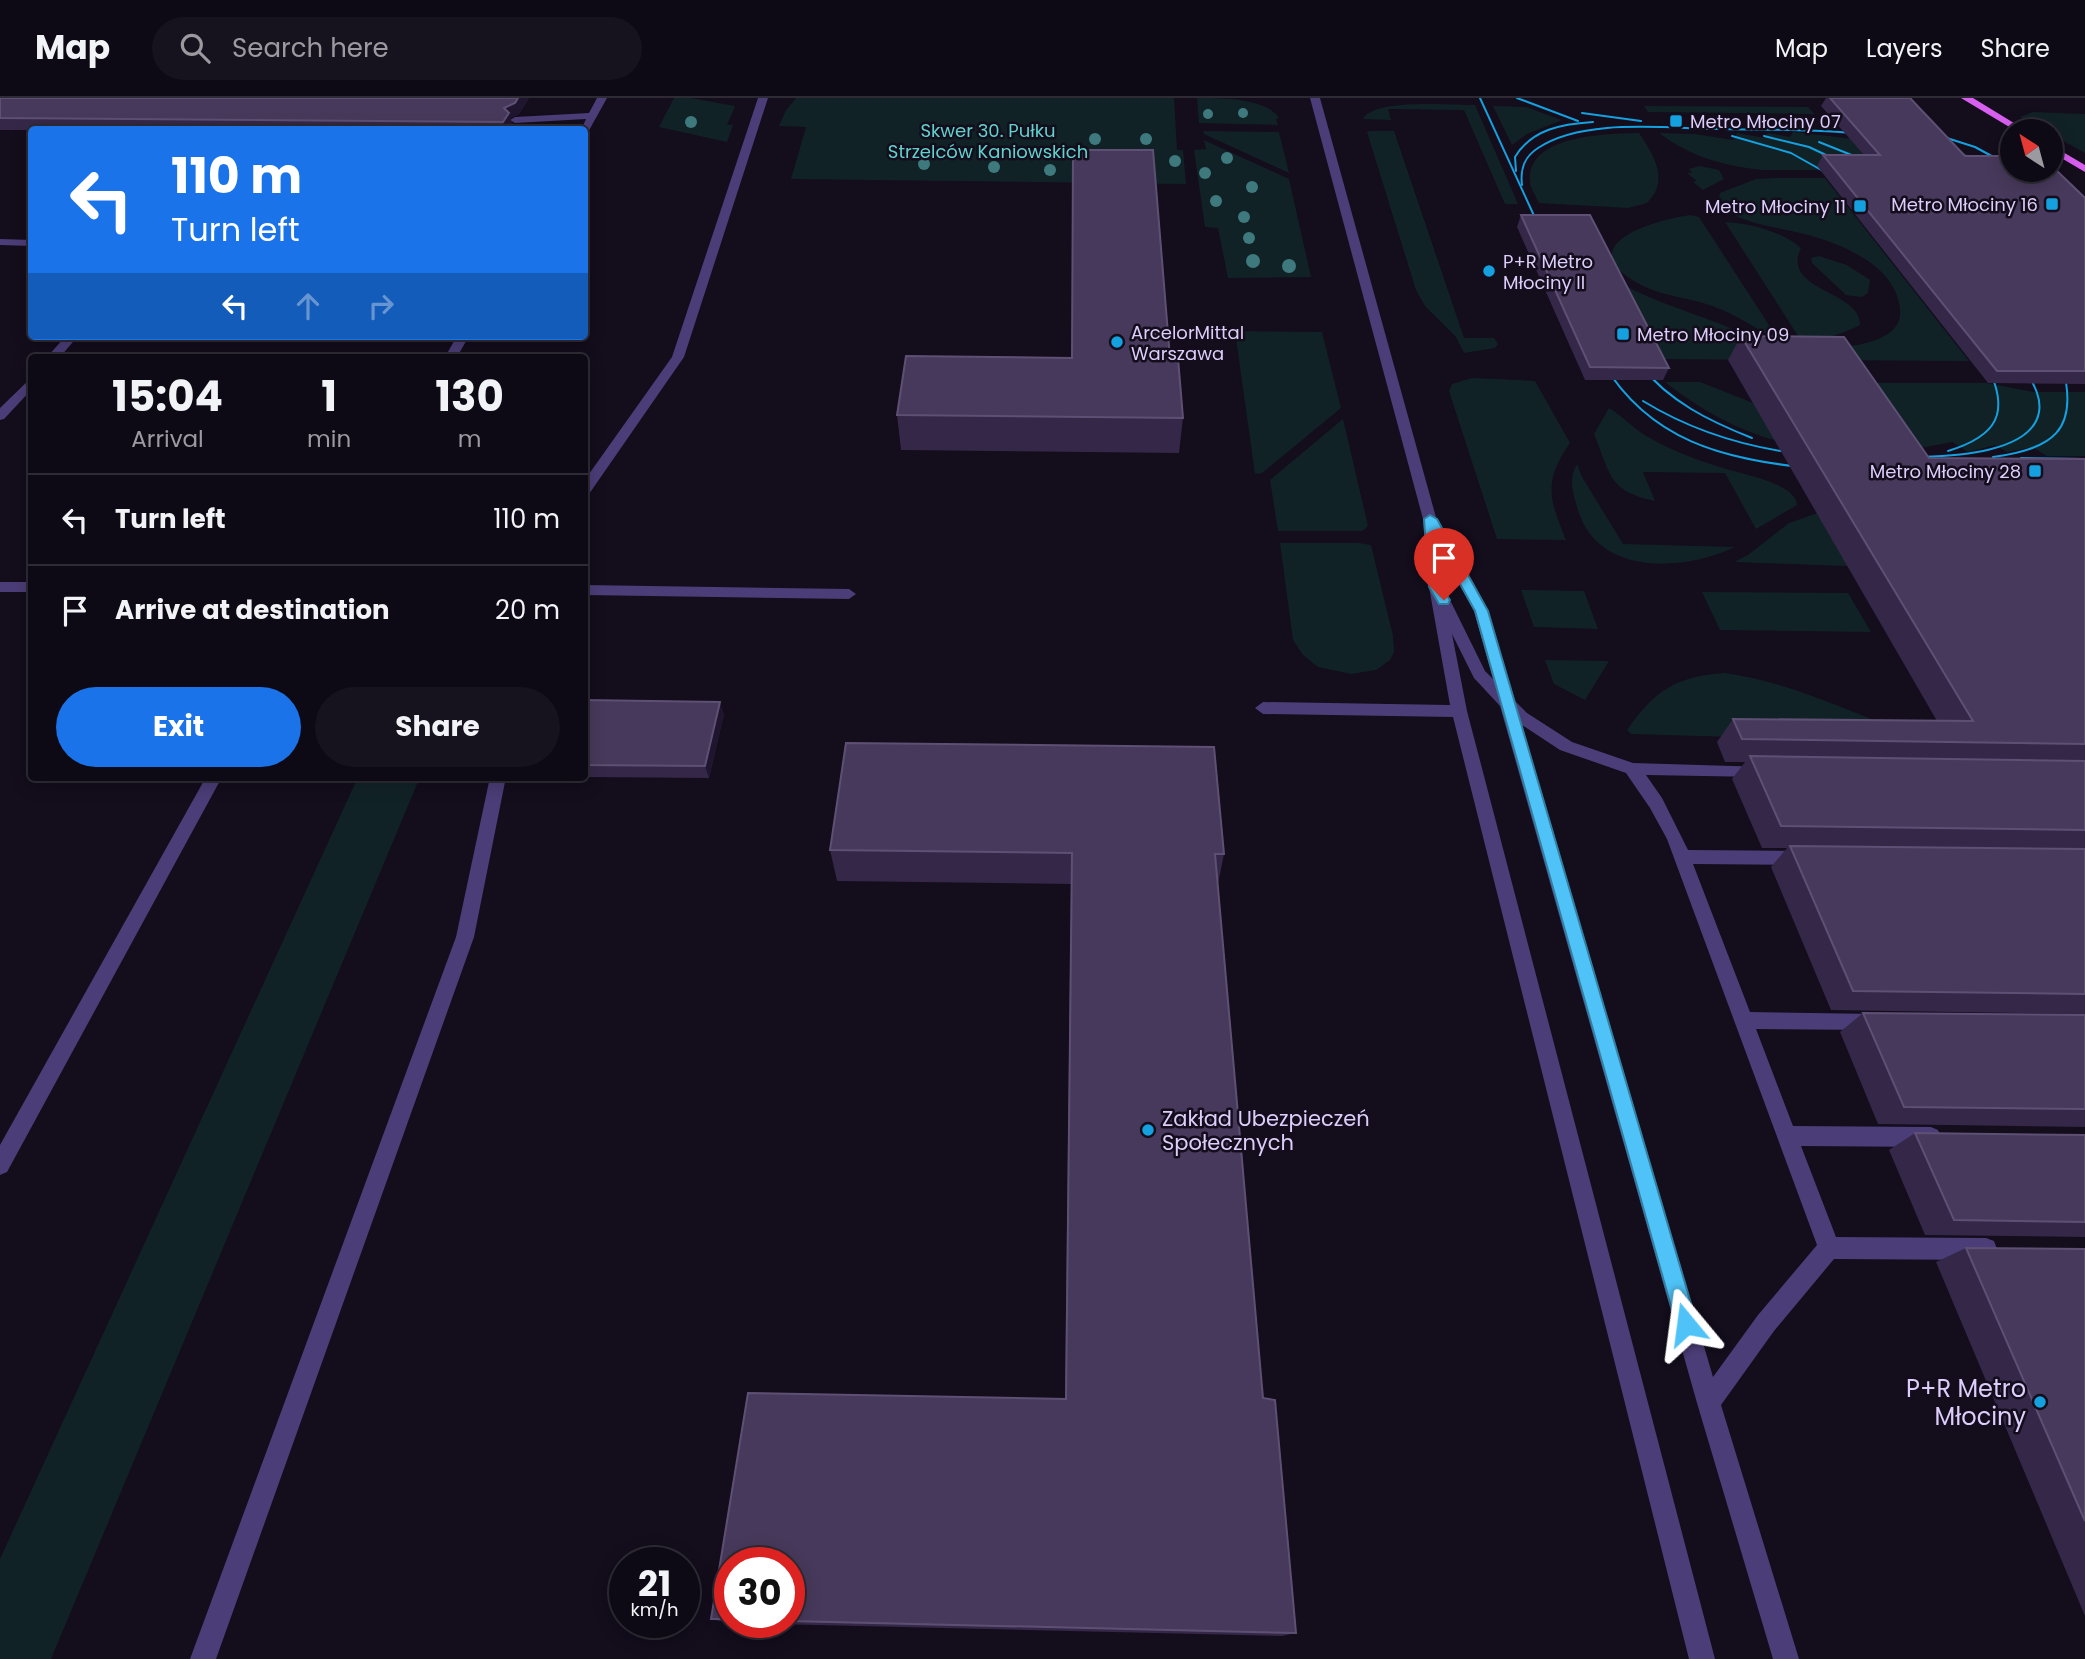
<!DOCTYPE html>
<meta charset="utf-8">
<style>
:root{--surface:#0e0a15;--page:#17131e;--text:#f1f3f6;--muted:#9b9aa0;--line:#2e2b34;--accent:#1a73e8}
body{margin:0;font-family:Poppins,sans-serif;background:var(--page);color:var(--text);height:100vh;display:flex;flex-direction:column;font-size:26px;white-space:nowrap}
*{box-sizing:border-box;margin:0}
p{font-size:23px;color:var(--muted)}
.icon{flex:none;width:38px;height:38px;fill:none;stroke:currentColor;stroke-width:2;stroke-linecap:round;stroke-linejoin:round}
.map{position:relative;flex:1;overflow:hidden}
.sheet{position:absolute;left:28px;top:256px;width:560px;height:427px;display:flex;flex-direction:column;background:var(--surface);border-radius:7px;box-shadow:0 4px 18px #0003,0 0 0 2px var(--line)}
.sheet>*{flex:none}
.guide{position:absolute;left:28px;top:28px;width:560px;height:214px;border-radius:7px;box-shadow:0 4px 18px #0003,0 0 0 2px var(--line);background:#1a73e8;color:#fff;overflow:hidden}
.needle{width:46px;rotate:324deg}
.fabs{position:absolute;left:2000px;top:21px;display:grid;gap:14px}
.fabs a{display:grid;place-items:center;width:63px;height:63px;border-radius:50%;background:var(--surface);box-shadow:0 4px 18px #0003,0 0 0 2px var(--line);font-size:35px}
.speed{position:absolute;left:609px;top:1449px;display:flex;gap:14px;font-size:35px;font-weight:700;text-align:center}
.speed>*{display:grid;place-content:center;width:91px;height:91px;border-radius:50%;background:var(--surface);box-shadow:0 4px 18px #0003,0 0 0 2px var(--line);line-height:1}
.speed small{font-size:18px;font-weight:400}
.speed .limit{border:10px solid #d22;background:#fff;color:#111}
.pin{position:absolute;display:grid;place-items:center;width:60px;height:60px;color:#fff;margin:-72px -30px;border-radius:50% 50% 50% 0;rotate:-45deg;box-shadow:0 0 7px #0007}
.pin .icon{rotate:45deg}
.me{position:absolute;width:77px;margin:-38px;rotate:344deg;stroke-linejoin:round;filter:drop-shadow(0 0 5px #0008)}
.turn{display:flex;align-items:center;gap:24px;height:147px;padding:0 28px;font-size:32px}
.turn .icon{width:91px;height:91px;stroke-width:2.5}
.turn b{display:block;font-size:49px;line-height:60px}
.lanes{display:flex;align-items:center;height:66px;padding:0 28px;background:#0003;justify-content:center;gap:35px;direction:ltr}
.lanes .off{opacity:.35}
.eta{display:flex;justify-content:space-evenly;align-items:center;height:119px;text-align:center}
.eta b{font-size:42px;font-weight:700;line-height:49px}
.primary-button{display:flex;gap:14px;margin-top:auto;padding:14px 28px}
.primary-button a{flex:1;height:80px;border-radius:42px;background:var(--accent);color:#fff;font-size:28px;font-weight:700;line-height:80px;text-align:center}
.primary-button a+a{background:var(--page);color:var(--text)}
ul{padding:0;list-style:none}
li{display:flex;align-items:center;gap:21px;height:91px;padding:0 28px;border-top:2px solid var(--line)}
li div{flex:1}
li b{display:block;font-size:26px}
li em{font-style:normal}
header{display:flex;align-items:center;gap:42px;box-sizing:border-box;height:98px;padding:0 35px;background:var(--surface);border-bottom:2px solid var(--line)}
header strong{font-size:33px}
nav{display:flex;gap:38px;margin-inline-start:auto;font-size:24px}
.search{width:490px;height:63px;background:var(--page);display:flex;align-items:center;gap:18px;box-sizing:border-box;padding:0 24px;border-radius:38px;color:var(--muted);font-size:26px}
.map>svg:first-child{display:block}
</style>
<header>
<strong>Map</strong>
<div class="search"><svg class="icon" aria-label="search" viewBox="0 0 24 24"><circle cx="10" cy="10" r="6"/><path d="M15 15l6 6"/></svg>Search here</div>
<nav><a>Map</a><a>Layers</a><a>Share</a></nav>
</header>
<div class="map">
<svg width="2085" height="1561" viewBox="0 0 2085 1561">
<rect width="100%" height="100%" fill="#130d1c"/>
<!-- green -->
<g fill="#112226">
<path d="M674,0h17l44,8 -8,19h6l-6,17 -68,-15z"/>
<path d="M796,0h378l3,52h6l3,34 -395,-5 15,-52 -27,-1 7,-16z"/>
<path d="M1197,0c25,0 69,0 82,20l-3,1 2,6 -79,-2z"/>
<path d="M1475,7l43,99h-13l-41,-94 -76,-1 3,11 -28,-1c10,-21 89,-14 112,-14z"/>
<path d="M1493,8l33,1 36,13 -35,14 -15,11z"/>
<path d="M1644,8l164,1 6,7 -166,-2z"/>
<path d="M2033,14l52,2v39l-34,-19v-3h-5l-26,-14z"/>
<path d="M1203,33l76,1 10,41 -85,-39z"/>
<path d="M1370,33h24l70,207h30l4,6 -3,4 -31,5 -8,-16 -31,-31 -9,-16 -49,-158z"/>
<path d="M1793,34l166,19 45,19h-241c-39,-4 -72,-13 -104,-37l36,1 38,6 4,-7 28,5 3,-5 22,4z"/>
<path d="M1639,35c15,22 31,48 8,70l-19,5 -89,-5c-3,-6 -8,-14 -9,-20 -5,-49 77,-49 109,-50z"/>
<path d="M1204,42l85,39 22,98 -83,1 -10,-50 -13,-1 -11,-77 12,-1z"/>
<path d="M1700,68l19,4 5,9 -21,11 -10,-8 4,-1 -10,-8h5l-3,-4z"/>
<path d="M1775,80h50l144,183 -154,-1 -3,-10c26,-3 92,-3 88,-41 -4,-44 -60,-66 -96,-75 -27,-7 -65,-10 -86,-30l2,-11 36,-14z"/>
<path d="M1690,117l9,2 77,119 -4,1c-19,-10 -37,-23 -57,-30 -23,-9 -49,-10 -72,-21 -76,-39 6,-65 47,-71z"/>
<path d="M1725,124c24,1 58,10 76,26 -21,43 61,43 59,77 -17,9 -40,16 -60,14z"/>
<path d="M1819,158l28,9 23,15 -2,13 -6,4 -16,-2 -34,-32 -1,-5z"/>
<path d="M1618,184c56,31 120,40 173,78l-134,-1z"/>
<path d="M1235,233l87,1 19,76 -79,65 -7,1z"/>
<path d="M1472,280l63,3 35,62c-27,39 -21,55 -4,97l-69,-1 -48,-148 3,-7z"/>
<path d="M1665,284h35l71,28 22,35c-49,-11 -89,-32 -128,-63z"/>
<path d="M1845,285h142l46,9h52v64h-38l-15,-9 -25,5 -12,-7 -27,7 -16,-10 -42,8z"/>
<path d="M1609,310c12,7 22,18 34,26 25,15 53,26 80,34 18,6 73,15 74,37l-41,24 -31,-56 -82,-1 12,29c-47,-10 -44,-26 -61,-67z"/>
<path d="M1343,321l25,107 -6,5h-84l-8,-51z"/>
<path d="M1577,366l5,13 41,67 112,3c-50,24 -137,30 -157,-37 -5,-17 -10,-30 -1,-46z"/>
<path d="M1818,415l54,54 -138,-5 14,-7 41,-32z"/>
<path d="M1280,445h78l13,2 22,91 1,16 -4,8 -14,10 -25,4 -33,-7 -15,-12 -10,-15z"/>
<path d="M1521,492l63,1 14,38 -64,-2z"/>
<path d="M1702,494l146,1 23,39 -151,-2z"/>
<path d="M1545,562l64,1 -24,39 -31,-16z"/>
<path d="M1724,575c52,7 97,26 145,45 25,10 52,16 78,25l-316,-9 -4,-4c27,-39 50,-54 97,-57z"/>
<path d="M358,679h62l-369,882h-51v-100z"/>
</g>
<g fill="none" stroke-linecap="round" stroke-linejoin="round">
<!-- minor -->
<g fill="#4b3d77" fill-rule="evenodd">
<path d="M597,0h10l-20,36 -3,1v-5h-3l5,-11 -71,4 -5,-3 5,-3 74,-4z"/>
<path d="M758,0h10l-84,259 -95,137 -5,1v-14l88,-124z"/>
<path d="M1310,0h10l117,423 51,90 27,90 12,12 45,29 61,21 133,4 2,4 -8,6 -114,-2 16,23 26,52 113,1 6,2 3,5 -3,5 -6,2 -108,-1 57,148 127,2 7,2 3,6 -3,6 -7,2 -121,-1 37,97 138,1 7,3 3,7 -3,7 -7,3 -130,-1 35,91 150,1 8,3 3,8 -3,8 -8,3 -152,-1 -60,72 -53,74 78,254h-26l-76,-256 -197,-697 -26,-28 -22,-44 15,77 248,948h-26l-236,-942 -190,-3 -8,-6 8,-6 187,3 -21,-118 -6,-68zM1440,450l34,63 19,68 -8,-8 -34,-69 -6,-5zM1522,627l38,25 66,23 24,35 17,31 150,406 -59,70 -45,62z"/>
<path d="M0,141l32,1v6l-32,-1z"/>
<path d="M66,238h12l-18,21h-13z"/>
<path d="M457,238h12l-12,21h-12z"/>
<path d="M32,279v12l-28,30 -4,1v-12z"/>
<rect x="0" y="484" width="32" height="10"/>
<path d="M584,487l265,4 7,5 -7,5 -265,-4z"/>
<path d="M206,679h16l-215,395 -7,3v-30z"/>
<path d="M490,679h16l-32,160 -258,722h-26l266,-722z"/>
</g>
<!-- major -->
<g fill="#d85ff0" fill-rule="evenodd">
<path d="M1961,0h12l54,33h-11z"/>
<path d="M2051,47l34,20v7l-34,-20z"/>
</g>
<!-- tram -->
<g stroke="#15a0df" stroke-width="2">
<path d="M1480,0l62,135"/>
<path d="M1517,0l61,23"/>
<path d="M1582,15l59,8"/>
<path d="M1928,34l47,15 37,20"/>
<path d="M1732,38l59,17 41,23"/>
<path d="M1764,38l45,11 34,16"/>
<path d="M1819,44l55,22"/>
<path d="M1516,73l-1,-14c17,-28 47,-33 78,-35"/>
<path d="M1522,87c-2,-16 2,-28 16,-37 47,-31 130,-19 185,-19 46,1 93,0 139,5"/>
<path d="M1603,265c47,78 120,96 206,105"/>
<path d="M1640,267c30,37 69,56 112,73"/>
<path d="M1643,303c49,30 101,46 158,53"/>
<path d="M1948,353c49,-15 63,-38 39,-86"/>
<path d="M1922,359c31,-1 110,-4 117,-45 3,-16 -8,-32 -15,-46"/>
<path d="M1993,359c59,-8 86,-26 70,-89"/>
<path d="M2021,360l64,1"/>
</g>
</g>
<!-- trees -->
<g fill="#3e797e">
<circle cx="1243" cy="15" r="5"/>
<circle cx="1208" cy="16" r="5"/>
<circle cx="691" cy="24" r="6"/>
<circle cx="1095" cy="41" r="6"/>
<circle cx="1146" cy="41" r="6"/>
<circle cx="1227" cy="60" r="6"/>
<circle cx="1175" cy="63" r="6"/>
<circle cx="924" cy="66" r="6"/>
<circle cx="994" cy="69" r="6"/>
<circle cx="1050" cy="72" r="6"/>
<circle cx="1205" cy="75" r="6"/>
<circle cx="1252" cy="89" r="6"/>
<circle cx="1216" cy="103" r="6"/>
<circle cx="1244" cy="119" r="6"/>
<circle cx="1249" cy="140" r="6"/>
<circle cx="1253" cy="163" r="7"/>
<circle cx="1289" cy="168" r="7"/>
</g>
<!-- wall -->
<g fill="#352748" fill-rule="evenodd">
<path d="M0,0h529l-10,16 -9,4 3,7 -3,5h-510z"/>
<path d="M1826,0h84l55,58 120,42v186l-97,-1 -171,-217 6,-11h41l-43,-49z"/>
<path d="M1073,85l97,175 13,60 -4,35 -278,-3 -4,-35 175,-57z"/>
<path d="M1521,117l148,153 -6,12h-78l-68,-153z"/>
<path d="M1741,238l188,122 156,1v555l-254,-4 -60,-143 16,-19h-25l-30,-69 13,-17h-20l-8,-20 16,-23 204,2 -209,-361z"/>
<path d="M584,602l140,14 -15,64 -125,-1z"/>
<path d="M846,645l368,4 10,107 -6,30 45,514 12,2 21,233 -14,3 -553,-13 -18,-4 37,-226 317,6 6,-515 -234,-3 -7,-31zM730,1465h59v59h-59v-3h-19h19z"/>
<path d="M1863,915l222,2v112l-207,-3 -38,-92z"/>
<path d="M1915,1035l170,2v102l-160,-2 -36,-85z"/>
<path d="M1966,1150l119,1v367l-149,-354z"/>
</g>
<!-- shaded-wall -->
<g fill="#20152f">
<path d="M518,0h11l-10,16 -9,4 3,7 -3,5h-4l-3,-8 1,-14z"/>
<path d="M720,604l4,12 -15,64 -4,-12z"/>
</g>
<!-- building -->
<g fill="#47395b" stroke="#5e5074" stroke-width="2">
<path d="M0,0h518l-3,5 -11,5 5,5 -6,9 -503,-4z"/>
<path d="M1830,0h80l55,58h47v14h39v-5l34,33v173h-88l-174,-216h57z"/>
<path d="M1073,52h80l17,208h8l5,60 -286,-3 9,-59 166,2z"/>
<path d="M1521,117h69l79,153 -79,-1z"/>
<path d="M1741,238l103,1 85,121 156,1v285l-343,-5 -9,-20 240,2z"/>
<path d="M584,602l136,2 -15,64 -121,-1z"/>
<path d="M846,645l368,4 10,107h-9l48,544 12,2 21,233 -507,-12v-58h-59v56h-19l37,-226 318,6 6,-546 -242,-3z"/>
<path d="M1750,658l335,5v69l-304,-4z"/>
<path d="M1790,748l295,3v145l-232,-3z"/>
<path d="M1863,915l222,2v94l-181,-2z"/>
<path d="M1915,1035l170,2v87l-131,-2z"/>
<path d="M1966,1150l119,1v272z"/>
</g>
<!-- route -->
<path fill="#4fc3f7" stroke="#337fa1" stroke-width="2" d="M1430,417l7,4 51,92 209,713 -3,8 -8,3 -7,-3 -3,-8 -201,-713 -36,-65 3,41 8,13 -2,4h-9l-10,-17 -5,-68z"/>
<!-- markers -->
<g fill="#15a0df" stroke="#130d1c" stroke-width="2.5">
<rect x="1669" y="16" width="14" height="14" rx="3.5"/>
<rect x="2045" y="99" width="14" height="14" rx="3.5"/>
<rect x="1853" y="101" width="14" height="14" rx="3.5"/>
<circle cx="1489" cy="173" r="7"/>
<rect x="1616" y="229" width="14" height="14" rx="3.5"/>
<circle cx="1117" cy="244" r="7"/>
<rect x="2028" y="366" width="14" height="14" rx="3.5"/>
<circle cx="1148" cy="1032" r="7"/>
<circle cx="2040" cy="1304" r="7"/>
</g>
<g text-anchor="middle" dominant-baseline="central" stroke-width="5" stroke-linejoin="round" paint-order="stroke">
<!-- far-poi labels -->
<g font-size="18" fill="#dccdfa" stroke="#130d1c" text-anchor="start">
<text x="1690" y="23">Metro Młociny 07</text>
<text x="2038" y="106" text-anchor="end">Metro Młociny 16</text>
<text x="1846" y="108" text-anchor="end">Metro Młociny 11</text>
<text x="1503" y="163">P+R Metro<tspan x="1503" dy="21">Młociny II</tspan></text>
<text x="1131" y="234">ArcelorMittal<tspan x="1131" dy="21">Warszawa</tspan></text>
<text x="1637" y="236">Metro Młociny 09</text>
<text x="2021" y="373" text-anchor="end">Metro Młociny 28</text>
</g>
<!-- far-park labels -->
<g font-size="18" fill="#61d2ce" stroke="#130d1c">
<text x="988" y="32">Skwer 30. Pułku<tspan x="988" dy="21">Strzelców Kaniowskich</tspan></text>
</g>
<!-- poi labels -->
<g font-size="21" fill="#dccdfa" stroke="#130d1c" text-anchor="start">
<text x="1162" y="1020">Zakład Ubezpieczeń<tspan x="1162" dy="24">Społecznych</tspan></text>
</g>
<!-- near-poi labels -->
<g font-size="24" fill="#dccdfa" stroke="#130d1c" text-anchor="end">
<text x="2026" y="1290">P+R Metro<tspan x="2026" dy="28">Młociny</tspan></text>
</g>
</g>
</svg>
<div class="fabs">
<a><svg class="needle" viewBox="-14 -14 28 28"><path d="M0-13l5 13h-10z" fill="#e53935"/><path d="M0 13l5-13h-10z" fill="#9b9aa0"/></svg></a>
</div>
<div class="speed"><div>21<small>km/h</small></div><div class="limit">30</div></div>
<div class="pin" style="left:1444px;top:502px;background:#d93025"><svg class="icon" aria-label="arrive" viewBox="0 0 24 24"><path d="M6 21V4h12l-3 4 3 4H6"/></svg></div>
<svg class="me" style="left:1686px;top:1226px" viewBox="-20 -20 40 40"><path d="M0-17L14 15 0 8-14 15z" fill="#4fc3f7" stroke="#fff" stroke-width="4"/></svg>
<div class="guide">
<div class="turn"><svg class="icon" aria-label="left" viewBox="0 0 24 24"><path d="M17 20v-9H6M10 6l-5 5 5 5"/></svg><div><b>110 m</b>Turn left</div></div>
<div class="lanes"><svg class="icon" aria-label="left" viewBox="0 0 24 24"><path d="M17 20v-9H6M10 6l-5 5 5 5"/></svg><svg class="icon off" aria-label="ahead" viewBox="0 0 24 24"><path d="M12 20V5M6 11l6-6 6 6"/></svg><svg class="icon off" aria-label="right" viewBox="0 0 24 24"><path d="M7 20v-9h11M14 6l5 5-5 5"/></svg></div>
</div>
<section class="sheet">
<div class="eta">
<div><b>15:04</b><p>Arrival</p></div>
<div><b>1</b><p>min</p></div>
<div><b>130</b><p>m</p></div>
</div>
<ul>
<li><svg class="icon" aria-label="left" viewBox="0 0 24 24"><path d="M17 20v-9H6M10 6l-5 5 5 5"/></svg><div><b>Turn left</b></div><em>110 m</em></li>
<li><svg class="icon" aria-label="arrive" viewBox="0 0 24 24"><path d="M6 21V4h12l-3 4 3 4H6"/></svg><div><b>Arrive at destination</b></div><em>20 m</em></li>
</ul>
<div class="primary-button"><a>Exit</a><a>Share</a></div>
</section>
</div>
